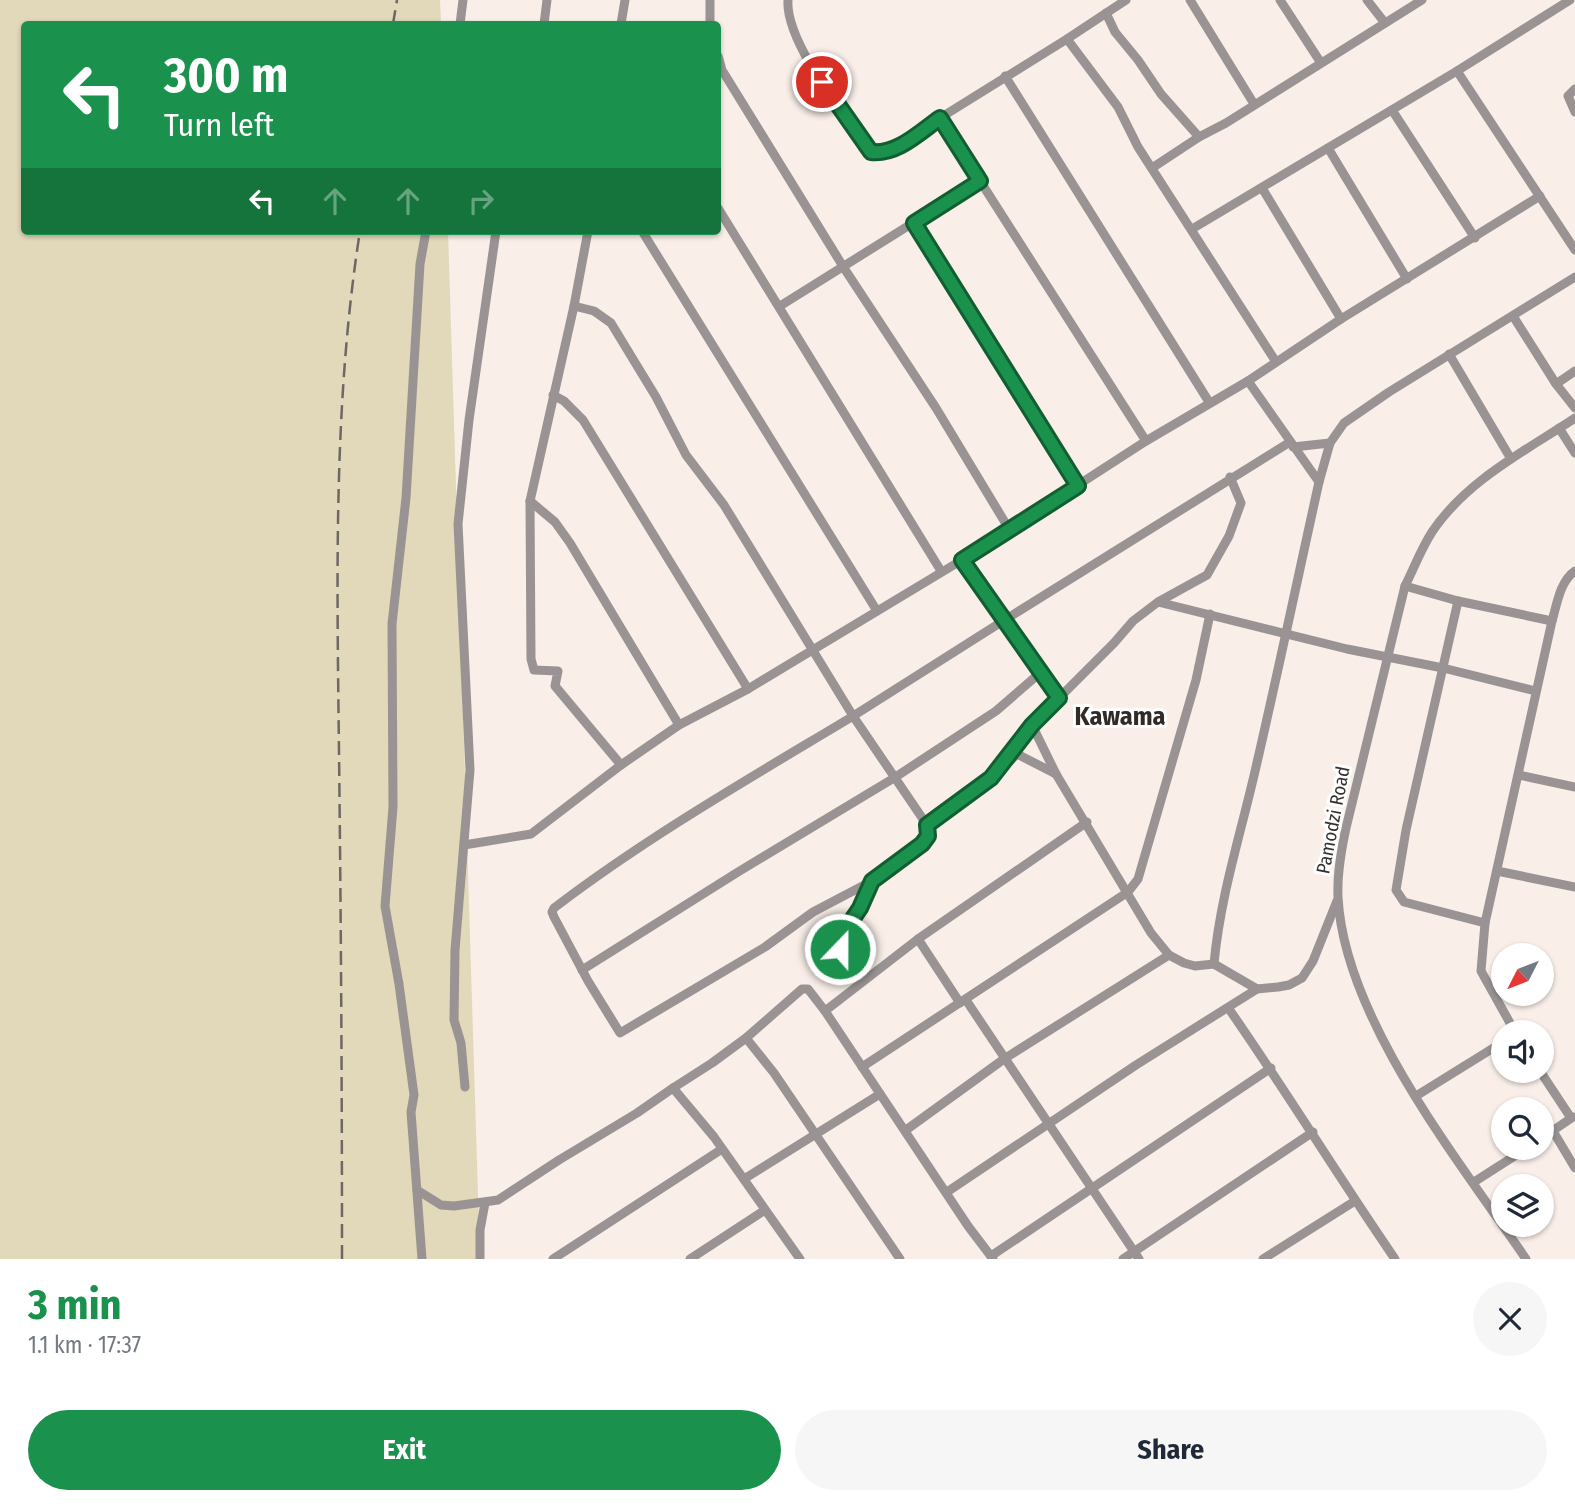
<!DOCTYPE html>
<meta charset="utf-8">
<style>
:root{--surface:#fff;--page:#f6f6f7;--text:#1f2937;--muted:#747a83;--accent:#1a914c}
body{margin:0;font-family:"Fira Sans Condensed",sans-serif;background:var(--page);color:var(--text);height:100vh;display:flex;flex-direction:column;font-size:26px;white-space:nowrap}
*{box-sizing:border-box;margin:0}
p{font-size:23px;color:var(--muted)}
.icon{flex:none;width:38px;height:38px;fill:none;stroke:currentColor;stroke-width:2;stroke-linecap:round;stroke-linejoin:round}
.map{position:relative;height:1259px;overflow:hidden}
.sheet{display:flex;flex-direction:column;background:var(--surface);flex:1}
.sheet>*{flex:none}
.top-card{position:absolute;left:21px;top:21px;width:700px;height:214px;border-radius:7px;box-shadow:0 2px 5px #0004;background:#1a914c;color:#fff;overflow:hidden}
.needle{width:46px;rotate:228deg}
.controls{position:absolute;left:1491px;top:943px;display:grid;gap:14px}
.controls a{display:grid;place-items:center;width:63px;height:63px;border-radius:50%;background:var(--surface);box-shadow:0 2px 5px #0004;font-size:35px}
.pin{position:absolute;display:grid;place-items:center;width:60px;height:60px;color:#fff;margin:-30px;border:4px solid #fff;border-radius:50%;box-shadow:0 2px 7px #0007}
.me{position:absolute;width:77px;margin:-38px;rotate:22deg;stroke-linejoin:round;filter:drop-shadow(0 0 5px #0008)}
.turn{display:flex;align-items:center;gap:24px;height:147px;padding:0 28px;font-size:32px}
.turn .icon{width:91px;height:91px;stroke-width:2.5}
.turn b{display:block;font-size:49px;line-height:60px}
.lanes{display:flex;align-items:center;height:66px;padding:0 28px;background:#0003;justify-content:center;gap:35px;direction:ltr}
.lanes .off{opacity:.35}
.round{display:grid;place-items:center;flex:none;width:74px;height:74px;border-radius:37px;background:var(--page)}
.headline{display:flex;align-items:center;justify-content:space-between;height:119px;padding:0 28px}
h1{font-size:42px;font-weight:700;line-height:52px;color:var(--accent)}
.button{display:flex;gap:14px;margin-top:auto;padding:14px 28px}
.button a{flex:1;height:80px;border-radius:42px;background:var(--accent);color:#fff;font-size:28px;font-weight:700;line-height:80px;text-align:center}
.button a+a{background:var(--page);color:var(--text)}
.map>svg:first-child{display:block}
</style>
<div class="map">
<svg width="1575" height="1259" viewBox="0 0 1575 1259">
<rect width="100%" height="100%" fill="#f9eee8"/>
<!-- green -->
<path fill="#e2d8ba" d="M0,0h440l1,24h-417v207h424l32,1028h-480z"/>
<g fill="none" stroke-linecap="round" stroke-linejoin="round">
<!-- minor -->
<g stroke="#999493" stroke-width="9">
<path d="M710,0v24"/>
<path d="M788,0c-3,40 54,112 77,145l6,7 9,1 21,-7 39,-28 127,-79 59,-39"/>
<path d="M1190,0l64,104"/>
<path d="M1280,0l41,63"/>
<path d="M1367,0l18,23"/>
<path d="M1106,13l9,19 23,28 23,34 38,43 27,-14 196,-123"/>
<path d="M460,24l3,-24"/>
<path d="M544,24l3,-24"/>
<path d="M621,24l4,-24"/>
<path d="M1067,39l51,68 20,40 138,215"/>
<path d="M718,56l4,14 122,198 92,140 73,121"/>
<path d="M1457,71l118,179"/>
<path d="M1005,76l204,326"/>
<path d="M1575,89l-7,7 7,16"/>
<path d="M1392,110l83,128"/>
<path d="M940,118l206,323"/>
<path d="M1328,148l79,131"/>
<path d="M1152,168l47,-31"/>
<path d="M1262,188l79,131"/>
<path d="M718,208l223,363"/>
<path d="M914,223l164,264"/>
<path d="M1192,229l265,-158 113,-71"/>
<path d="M588,231l-14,75 -44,195 1,158 3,11 24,1 -3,15 66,79"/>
<path d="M642,231l235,380"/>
<path d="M574,306l20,5 17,12 45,74 30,58 38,50 129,211 74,109 1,11 -6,8 -50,37 -59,31 -48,35 -145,86 -32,-52 -34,-64 -2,-5 2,-4c93,-71 196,-130 296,-190 51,-32 102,-65 153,-97l56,77"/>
<path d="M780,306l200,-125"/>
<path d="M1513,316l43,68 19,24"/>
<path d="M1449,354l62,105"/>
<path d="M1248,381l71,101"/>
<path d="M1556,384l19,-13"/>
<path d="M553,395l11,6 19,19 165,269"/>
<path d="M1559,428l16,25"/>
<path d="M1293,447l37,-4"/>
<path d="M530,501l25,21 15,21 109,182"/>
<path d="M962,560l41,61 287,-179"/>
<path d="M1405,586l53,15 94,20"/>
<path d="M1458,601l-52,229 -10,60 8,12 81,21"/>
<path d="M1158,602l189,47 96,19 93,23"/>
<path d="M1032,725l24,49 95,159 18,22 15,8 11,3 19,-2 43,25 21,-2 11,-2 13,-7 11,-17 24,-60"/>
<path d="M1010,761l7,-7 39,20"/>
<path d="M1519,775l56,12"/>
<path d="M927,825l64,-47 41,-53 82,-82 19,-22 25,-19 49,-27 22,-39 12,-33 -11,-26"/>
<path d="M464,845l67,-11 90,-69 58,-40 69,-36 214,-129 184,-119 102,-60 93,-62 199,-123"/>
<path d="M1497,871l78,16"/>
<path d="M918,939l42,64"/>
<path d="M1214,964c6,-67 27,-131 42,-197 22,-95 42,-190 63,-285l11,-39 14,-20 45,-31 186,-115"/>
<path d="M582,970l156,-98 156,-94 102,-67 45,-39"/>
<path d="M866,978l-26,-29 1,-13 19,-28 12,-27"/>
<path d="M966,1000l173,259"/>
<path d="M1229,1009c57,82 109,167 166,250"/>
<path d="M1515,1032l-34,-61 4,-48 67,-302c5,-17 8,-40 23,-50"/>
<path d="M746,1038l28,35 126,186"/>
<path d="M862,1067l266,-175 10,-13 58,-199 14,-66"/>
<path d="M1540,1071l31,47"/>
<path d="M465,1087l-4,-44 -7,-23 1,-70 15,-180 -12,-246 11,-104 27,-189"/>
<path d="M673,1088l39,-25 34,-25 56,-49h6l17,22"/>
<path d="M1416,1096l87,-54"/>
<path d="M906,1130l98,-71 165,-104"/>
<path d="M1553,1131l22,37"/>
<path d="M1542,1138l31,-21"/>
<path d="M744,1179l136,-85"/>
<path d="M1474,1182l53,-34"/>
<path d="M417,1190l24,15 13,1 44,-6 61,-40 78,-47 36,-25 41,49 86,122"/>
<path d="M947,1192l189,-127 121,-76"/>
<path d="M991,1256l280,-188"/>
<path d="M422,1259l-11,-147 3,-17 -15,-111 -14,-78 8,-99 -1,-183 14,-126 14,-234 6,-33"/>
<path d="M480,1259v-29l5,-27"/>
<path d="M553,1259l169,-110"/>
<path d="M690,1259l75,-49"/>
<path d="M993,1259l-25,-33 -143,-215 93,-72 169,-117"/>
<path d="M1123,1259l190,-127"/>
<path d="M1263,1259l92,-58"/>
<path d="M1526,1259c-67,-98 -182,-241 -188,-362 -1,-23 3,-46 8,-69l59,-242c9,-18 16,-37 27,-54 34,-51 93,-81 143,-114"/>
</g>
<!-- rail -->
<g stroke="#6e6865" stroke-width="2.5" stroke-dasharray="14 7" stroke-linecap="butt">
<path d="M393,24l4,-24"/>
<path d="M342,1259c0,-169 -1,-338 -3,-507 -2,-173 -6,-350 21,-521"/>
</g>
</g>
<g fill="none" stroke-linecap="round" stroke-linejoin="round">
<defs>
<path id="route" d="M822,82l49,70c26,3 49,-20 69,-34l40,63 -66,42 164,263 -116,74 97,138 -27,27 -41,53 -64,47 1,11 -6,8 -50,37 -12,27 -19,28 -1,13"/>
</defs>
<!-- route casing -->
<use href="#route" stroke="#115e31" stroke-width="18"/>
<!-- route -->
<use href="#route" stroke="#1a914c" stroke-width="12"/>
</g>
<g text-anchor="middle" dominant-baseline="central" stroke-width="6" stroke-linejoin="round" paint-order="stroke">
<!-- street labels -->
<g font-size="19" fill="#35312f" stroke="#fefefe">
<text transform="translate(1333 820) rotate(-79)">Pamodzi Road</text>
</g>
<!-- district labels -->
<g font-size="26" font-weight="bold" fill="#322a26" stroke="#fefefe">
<text x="1120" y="716">Kawama</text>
</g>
</g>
</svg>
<div class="controls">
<a><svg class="needle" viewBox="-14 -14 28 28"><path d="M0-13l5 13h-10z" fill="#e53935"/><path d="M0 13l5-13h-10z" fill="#747a83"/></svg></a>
<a><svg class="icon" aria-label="sound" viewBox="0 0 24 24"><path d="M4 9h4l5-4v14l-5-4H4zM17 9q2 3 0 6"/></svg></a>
<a><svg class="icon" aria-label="search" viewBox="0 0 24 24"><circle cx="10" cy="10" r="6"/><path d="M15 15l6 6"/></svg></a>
<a><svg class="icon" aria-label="layers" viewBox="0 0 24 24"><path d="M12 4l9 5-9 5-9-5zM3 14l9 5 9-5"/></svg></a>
</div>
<div class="pin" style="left:822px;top:82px;background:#d93025"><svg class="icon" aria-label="arrive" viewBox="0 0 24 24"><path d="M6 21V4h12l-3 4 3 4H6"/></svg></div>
<svg class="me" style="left:840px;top:949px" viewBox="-20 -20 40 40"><circle r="17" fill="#1a914c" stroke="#fff" stroke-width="3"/><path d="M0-11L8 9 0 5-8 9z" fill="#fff"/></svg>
<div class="top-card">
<div class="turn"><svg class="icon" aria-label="left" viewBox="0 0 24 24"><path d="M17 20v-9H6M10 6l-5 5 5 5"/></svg><div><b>300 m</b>Turn left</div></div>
<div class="lanes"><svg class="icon" aria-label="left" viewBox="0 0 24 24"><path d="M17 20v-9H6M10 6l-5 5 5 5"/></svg><svg class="icon off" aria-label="ahead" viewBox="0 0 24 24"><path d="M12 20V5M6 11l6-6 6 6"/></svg><svg class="icon off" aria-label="ahead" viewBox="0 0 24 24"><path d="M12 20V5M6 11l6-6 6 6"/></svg><svg class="icon off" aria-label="right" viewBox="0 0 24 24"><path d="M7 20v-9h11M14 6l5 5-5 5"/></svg></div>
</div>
</div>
<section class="sheet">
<div class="headline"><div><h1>3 min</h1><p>1.1 km · 17:37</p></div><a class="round"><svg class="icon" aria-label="close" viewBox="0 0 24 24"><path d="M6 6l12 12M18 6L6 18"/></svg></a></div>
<div class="button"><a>Exit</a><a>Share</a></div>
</section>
